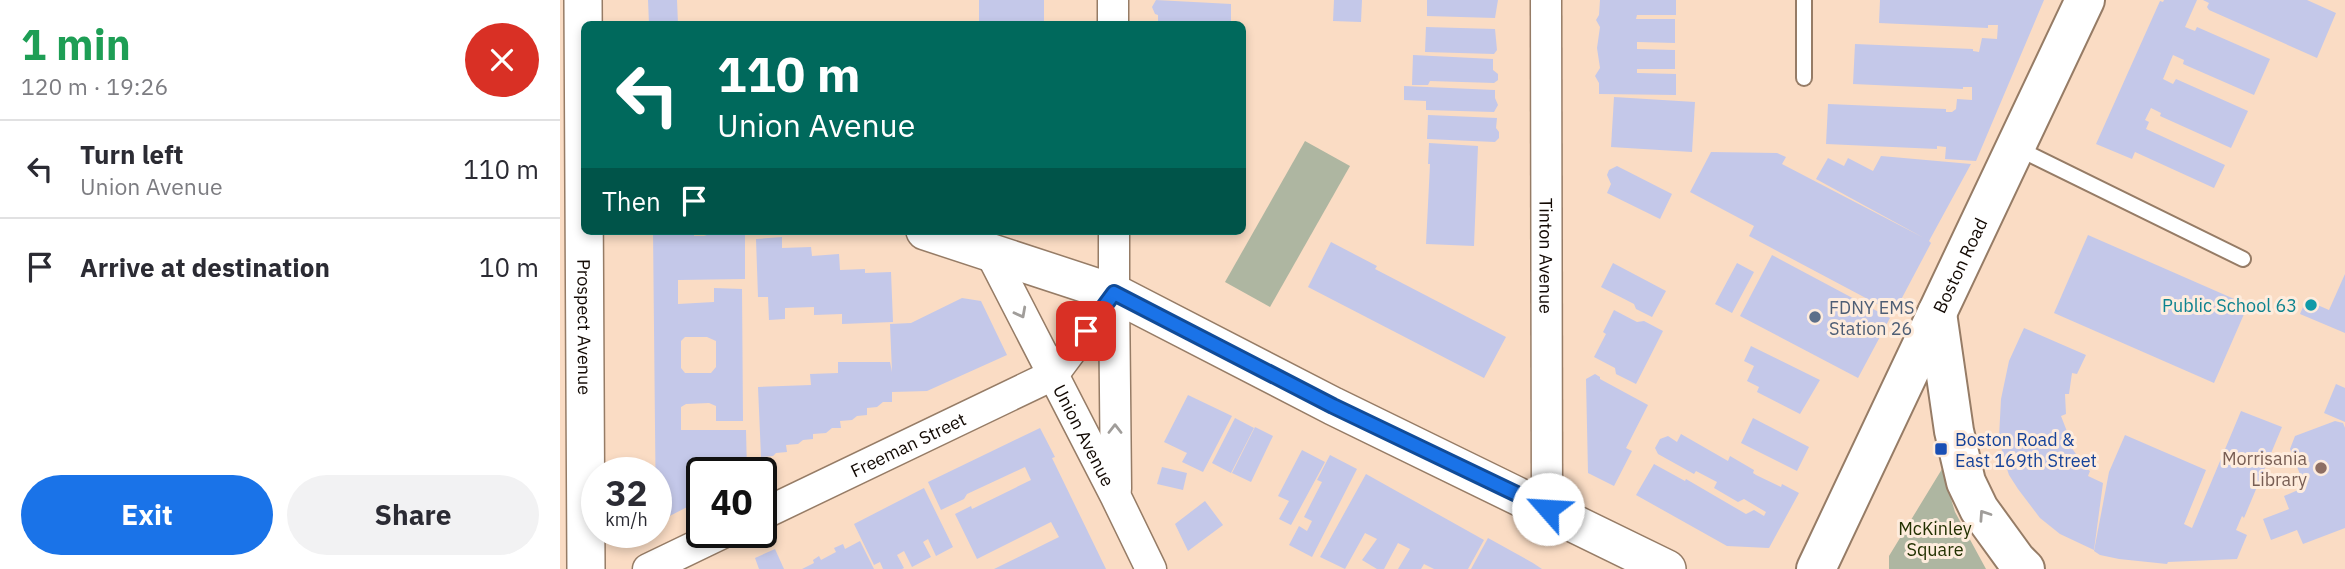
<!DOCTYPE html>
<meta charset="utf-8">
<style>
:root{--surface:#fff;--page:#f2f2f3;--text:#2b2b33;--muted:#7c7c81;--line:#e1e1e2;--accent:#1a73e8}
body{margin:0;font-family:"IBM Plex Sans",sans-serif;background:var(--page);color:var(--text);height:100vh;display:flex;flex-direction:column;font-size:26px;white-space:nowrap}
*{box-sizing:border-box;margin:0}
p{font-size:23px;color:var(--muted)}
.icon{flex:none;width:38px;height:38px;fill:none;stroke:currentColor;stroke-width:2;stroke-linecap:round;stroke-linejoin:round}
.map{position:relative;flex:1;overflow:hidden}
.panel{display:flex;flex-direction:column;background:var(--surface);width:560px}
.panel>*{flex:none}
.top-card{position:absolute;left:21px;top:21px;width:665px;height:214px;border-radius:10px;box-shadow:0 4px 10px #0003;background:#00695c;color:#fff;overflow:hidden}
.speed{position:absolute;left:21px;top:457px;display:flex;gap:14px;font-size:35px;font-weight:700;text-align:center}
.speed>*{display:grid;place-content:center;width:91px;height:91px;border-radius:50%;background:var(--surface);box-shadow:0 4px 10px #0003;line-height:1}
.speed small{font-size:18px;font-weight:400}
.speed .limit{border:4px solid #111;border-radius:10px;background:#fff;color:#111}
.pin{position:absolute;display:grid;place-items:center;width:60px;height:60px;color:#fff;margin:-30px;border-radius:14px;box-shadow:0 4px 10px #0006}
.me{position:absolute;width:77px;margin:-38px;rotate:296deg;stroke-linejoin:round;filter:drop-shadow(0 0 5px #0008)}
.turn{display:flex;align-items:center;gap:24px;height:147px;padding:0 21px;font-size:32px}
.turn .icon{width:91px;height:91px;stroke-width:2.5}
.turn b{display:block;font-size:49px;line-height:60px}
.then{display:flex;align-items:center;height:66px;padding:0 21px;background:#0003;gap:14px;font-size:26px}
.round{display:grid;place-items:center;flex:none;width:74px;height:74px;border-radius:37px;background:var(--page)}
.headline{display:flex;align-items:center;justify-content:space-between;height:119px;padding:0 21px}
h1{font-size:42px;font-weight:800;line-height:52px;color:#1e9e55}
.button{display:flex;gap:14px;margin-top:auto;padding:14px 21px}
.button a{flex:1;height:80px;border-radius:42px;background:var(--accent);color:#fff;font-size:28px;font-weight:800;line-height:80px;text-align:center}
.button a+a{background:var(--page);color:var(--text)}
ul{padding:0;list-style:none}
li{display:flex;align-items:center;gap:21px;height:98px;padding:0 21px;border-top:2px solid var(--line)}
li div{flex:1}
li b{display:block;font-size:26px}
li em{font-style:normal}
main{display:flex;flex:1;min-height:0}
.map>svg:first-child{display:block}
</style>
<main>
<section class="panel">
<div class="headline"><div><h1>1 min</h1><p>120 m · 19:26</p></div><a class="round" style="background:#d93025;color:#fff"><svg class="icon" aria-label="close" viewBox="0 0 24 24"><path d="M6 6l12 12M18 6L6 18"/></svg></a></div>
<ul>
<li><svg class="icon" aria-label="left" viewBox="0 0 24 24"><path d="M17 20v-9H6M10 6l-5 5 5 5"/></svg><div><b>Turn left</b><p>Union Avenue</p></div><em>110 m</em></li>
<li><svg class="icon" aria-label="arrive" viewBox="0 0 24 24"><path d="M6 21V4h12l-3 4 3 4H6"/></svg><div><b>Arrive at destination</b></div><em>10 m</em></li>
</ul>
<div class="button"><a>Exit</a><a>Share</a></div>
</section>
<div class="map">
<svg width="1785" height="569" viewBox="0 0 1785 569">
<rect width="100%" height="100%" fill="#fadcc4"/>
<!-- green -->
<g fill="#aeb6a1">
<path d="M745,141l45,25 -80,141 -45,-25z"/>
<path d="M1382,469l13,43 31,57h-97v-13z"/>
</g>
<!-- building -->
<g fill="#c4c8e9" fill-rule="evenodd">
<path d="M88,0h29l1,24h-29z"/>
<rect x="419" y="0" width="65" height="24"/>
<path d="M596,0l75,4v20h-73v-9l-3,-1 -3,-7z"/>
<path d="M774,0h28l-1,22 -28,-1z"/>
<path d="M867,0h71l-3,18 -68,-2z"/>
<path d="M1040,0h76v15h-39l-1,4h39v24l-38,-1v7l38,1v19h-38v4l39,1v21l-77,-1v-11l-4,-7 5,-8 -3,-20 3,-21 -4,-7 3,-5z"/>
<path d="M1320,0h164l-68,161 -31,-2 1,-12 -9,-1v3l-111,-5 2,-40 118,5v3h6l4,-3 1,-10 15,1v-13h-9v2l-110,-5 2,-40 118,5v2l6,1 3,-14 15,1 1,-14h-10v3l-109,-5z"/>
<path d="M1604,0h33l-12,27 10,4 2,-4 73,32 -16,36 -71,-31 1,-4 -11,-5 -10,24 10,5 3,-5 72,32 -17,37 -71,-32 1,-3 -10,-5 -6,12 4,2 -3,7 79,36 -11,23 -79,-36 -3,7 -36,-15 64,-143 3,1z"/>
<path d="M1643,0h104l29,13 -19,45 -108,-48 -2,-3 2,-4z"/>
<path d="M866,27l69,2 2,21 -3,4 -69,-2z"/>
<path d="M853,55l80,4v11l5,4v6l-4,3 -64,-2 -2,4h-16z"/>
<path d="M844,86l91,4v8l3,7 -4,7 -68,-2v-9l-22,-1z"/>
<path d="M1054,97l81,5 -3,50 -81,-5z"/>
<path d="M868,115l69,3 -1,10 3,4v6l-4,4 -68,-3z"/>
<path d="M869,143l49,3 -4,100 -48,-2 4,-80h-2z"/>
<path d="M1151,152l66,1 9,4 -4,7 142,74 -108,-59 12,-21 16,8 4,-8 25,13 8,-15 90,8 -42,77 2,2 -37,70 -145,-77 5,-10 -64,-34z"/>
<path d="M1057,166l55,28 -12,25 -53,-26 4,-9 -4,-9 2,-5z"/>
<path d="M93,231h41v5h10l9,-3v-2h32v48l-67,1v24l36,-2v-14l28,1 1,132h-27v-15l-7,-3 -23,1 -5,3v23h65l1,42h-50v30l-41,21zM125,337h22l9,4v26l-5,6h-26l-4,-5v-27z"/>
<path d="M1528,235l160,70 -34,78 -160,-70z"/>
<path d="M222,237v11l29,-1 1,9 27,-2 1,16 25,-1v4l26,-1 2,50 -51,2v-10l-28,1v-8l-29,1v11l-16,1 -1,-23h-10l-2,-58z"/>
<path d="M771,242l46,24 -2,3 131,68 -22,41 -176,-91z"/>
<path d="M1212,255l118,63 -32,60 -118,-62z"/>
<path d="M1053,263l53,28 -14,26 -16,-8 -2,-5 -33,-17z"/>
<path d="M1177,263l17,9 -22,41 -17,-9z"/>
<path d="M1785,274v59l-45,-19 6,-14 23,10z"/>
<path d="M402,298l19,3 26,54 -80,36 -35,1v10h-9l-6,5 -10,1v7l-10,1 -5,4 -12,1 1,7h-9l-6,5 -13,1v5l-10,1 -5,4 -12,1 1,7 -11,1 -3,3 -12,1 -3,-70 53,-2 -1,-11 28,-1v-11h52l2,10 -2,-48 21,-1z"/>
<path d="M1054,310l23,12 7,-1 19,10 -27,53 -20,-10 -1,-6 -21,-11 12,-23 -3,-2z"/>
<path d="M1464,328l62,27 -9,19 -5,-1 -3,21h-4l1,20 -5,2 7,18 -4,3 12,17 -4,4 18,13 -2,5 15,7 -9,67 -34,-16 -20,-16 -22,-29 -9,-14 -5,-15 -5,-23 2,-38 8,-38z"/>
<path d="M1191,346l69,34 -20,34 -43,-22 2,-5 -12,-6 7,-15 -10,-5z"/>
<path d="M1035,374l5,3v2l48,26 -22,43 6,3 -18,35 -26,-13 -2,-94z"/>
<path d="M1776,384l9,4v34l-21,-9z"/>
<path d="M628,395l44,21 -29,56 -21,-10 5,-9 -23,-11z"/>
<path d="M1681,411l41,16 -38,91 -2,-2 -6,14 11,5 -10,24 -69,3 -1,2 -48,-5 -19,-4 -6,-4 15,-79 16,-37 81,35 -22,54 8,4z"/>
<path d="M675,418l19,10 -23,45 -19,-10z"/>
<path d="M1193,418l56,29 -12,24 -56,-28z"/>
<path d="M1775,421l8,2 2,5v100l-42,16 -6,-14 -26,10 -8,-21 26,-10 -5,-13 21,-9 -15,-38 5,-13z"/>
<path d="M695,427l18,9 -22,46 -19,-9z"/>
<path d="M480,428l15,29 -3,1 54,111h-112l65,-32 -8,-15 -74,37 -22,-45 16,-8 1,3 59,-29 -6,-13 -58,27 -3,5 -23,11 -13,-28z"/>
<path d="M1121,434l47,27 2,-5 24,14 -1,3 3,2 25,12 1,-3 17,9 -30,55 -42,-2 -91,-51 18,-31 31,17 1,-2 60,35 8,-4 10,6 2,-4 -22,-13 -6,3 -24,-14 3,-6 -21,-11 -2,3 -36,-20 -3,-6 5,-9 8,-3 9,6z"/>
<path d="M742,450l23,12 -34,63 -12,-6 10,-18 -11,-5z"/>
<path d="M770,455l27,14 -45,88 -23,-12 10,-19 8,5 5,-10 -8,-4 18,-35 -5,-2z"/>
<path d="M602,467l25,6 -4,17 -26,-6z"/>
<path d="M806,474l118,66 -16,29h-34l-10,-5 -3,5h-23l12,-20 -12,-6 -14,26h-7l-15,-9 15,-21 -12,-6 -20,36 -25,-12z"/>
<path d="M364,488l29,59 -17,9 -8,-17 -5,3 8,15 -19,10 -8,-16 -7,4 7,13 -2,1h-19l-3,-7 -6,3 -20,-41z"/>
<path d="M645,501l18,24 -35,26 -13,-27z"/>
<path d="M928,538l45,25 9,6h-71z"/>
<path d="M300,541l14,28h-72l12,-6 -1,-3 6,-4 2,4 15,-8 -2,-4 9,-4 2,5z"/>
<path d="M215,549l9,20h-25l-4,-11z"/>
</g>
<g fill="none" stroke-linecap="round" stroke-linejoin="round">
<defs>
<g id="service">
<path d="M1244,0v78"/>
<path d="M1457,148l226,111"/>
</g>
<g id="minor">
<path d="M553,0v24"/>
<path id="s1" d="M986,0l1,509"/>
<path id="s2" d="M430,252l126,245 35,72"/>
<path d="M554,293l2,196"/>
<path id="s3" d="M201,515l292,-140 61,-82v-62"/>
<path d="M88,569l77,-37"/>
</g>
<g id="tertiary">
<path id="s4" d="M23,0l3,569"/>
<path d="M365,231l189,62 219,113 334,163"/>
</g>
<g id="secondary">
<path d="M1377,313l17,118 12,51 13,27 37,51 9,9"/>
<path id="s5" d="M1256,569l269,-569"/>
</g>
</defs>
<!-- service casing -->
<use href="#service" stroke="#967c66" stroke-width="18"/>
<!-- minor casing -->
<use href="#minor" stroke="#967c66" stroke-width="33"/>
<!-- tertiary casing -->
<use href="#tertiary" stroke="#967c66" stroke-width="40"/>
<!-- secondary casing -->
<use href="#secondary" stroke="#967c66" stroke-width="42"/>
<!-- service -->
<use href="#service" stroke="#fff" stroke-width="14"/>
<!-- minor -->
<use href="#minor" stroke="#fff" stroke-width="30"/>
<!-- tertiary -->
<use href="#tertiary" stroke="#fff" stroke-width="37"/>
<!-- secondary -->
<use href="#secondary" stroke="#fff" stroke-width="38"/>
</g>
<!-- one-way arrows -->
<defs><path id="oneway-chevron" d="M-2-3.5L2.5 0L-2 3.5" fill="none" stroke-width="1.6" stroke-linecap="round" stroke-linejoin="round" transform="scale(1.75)"/></defs>
<g stroke="#a09d9a">
<use href="#oneway-chevron" transform="translate(461 313) rotate(62)"/>
<use href="#oneway-chevron" transform="translate(555 429) rotate(-90)"/>
<use href="#oneway-chevron" transform="translate(1424 515) rotate(-124)"/>
</g>
<g fill="none" stroke-linecap="round" stroke-linejoin="round">
<defs>
<path id="route" d="M526,331l28,-38 219,113 215,103"/>
</defs>
<!-- route casing -->
<use href="#route" stroke="#114b97" stroke-width="18"/>
<!-- route -->
<use href="#route" stroke="#1a73e8" stroke-width="12"/>
</g>
<!-- markers -->
<circle fill="#0f9aa8" stroke="#feecdd" stroke-width="2.5" cx="1751" cy="305" r="7"/>
<circle fill="#5c6f8a" stroke="#feecdd" stroke-width="2.5" cx="1255" cy="317" r="7"/>
<rect fill="#1a4fb4" stroke="#feecdd" stroke-width="2.5" x="1374" y="442" width="14" height="14" rx="3.5"/>
<circle fill="#8d6e63" stroke="#feecdd" stroke-width="2.5" cx="1761" cy="468" r="7"/>
<g text-anchor="middle" dominant-baseline="central" stroke-width="6" stroke-linejoin="round" paint-order="stroke">
<!-- street labels -->
<g font-size="18" fill="#120903" stroke="#feecdd">
<text stroke="none"><textPath href="#s1" startOffset="256">Tinton Avenue</textPath></text>
<text stroke="none"><textPath href="#s5" startOffset="336">Boston Road</textPath></text>
<text stroke="none"><textPath href="#s4" startOffset="327">Prospect Avenue</textPath></text>
<text stroke="none"><textPath href="#s2" startOffset="206">Union Avenue</textPath></text>
<text stroke="none"><textPath href="#s3" startOffset="163">Freeman Street</textPath></text>
</g>
<!-- culture labels -->
<g font-size="18" fill="#0d838f" stroke="#feecdd" text-anchor="end">
<text x="1737" y="305">Public School 63</text>
</g>
<!-- service labels -->
<g font-size="18" fill="#4e5e75" stroke="#feecdd" text-anchor="start">
<text x="1269" y="307">FDNY EMS<tspan x="1269" dy="21">Station 26</tspan></text>
</g>
<!-- transit labels -->
<g font-size="18" fill="#164399" stroke="#feecdd" text-anchor="start">
<text x="1395" y="439">Boston Road &amp;<tspan x="1395" dy="21">East 169th Street</tspan></text>
</g>
<!-- education labels -->
<g font-size="18" fill="#785e54" stroke="#feecdd" text-anchor="end">
<text x="1747" y="458">Morrisania<tspan x="1747" dy="21">Library</tspan></text>
</g>
<!-- park labels -->
<g font-size="18" fill="#223101" stroke="#feecdd">
<text x="1375" y="528">McKinley<tspan x="1375" dy="21">Square</tspan></text>
</g>
</g>
</svg>
<div class="speed"><div>32<small>km/h</small></div><div class="limit">40</div></div>
<div class="pin" style="left:526px;top:331px;background:#d93025"><svg class="icon" aria-label="arrive" viewBox="0 0 24 24"><path d="M6 21V4h12l-3 4 3 4H6"/></svg></div>
<svg class="me" style="left:988px;top:509px" viewBox="-20 -20 40 40"><circle r="19" fill="#fff"/><path d="M0-13L10 11 0 6-10 11z" fill="#1a73e8"/></svg>
<div class="top-card">
<div class="turn"><svg class="icon" aria-label="left" viewBox="0 0 24 24"><path d="M17 20v-9H6M10 6l-5 5 5 5"/></svg><div><b>110 m</b>Union Avenue</div></div>
<div class="then">Then<svg class="icon" aria-label="arrive" viewBox="0 0 24 24"><path d="M6 21V4h12l-3 4 3 4H6"/></svg></div>
</div>
</div>
</main>
